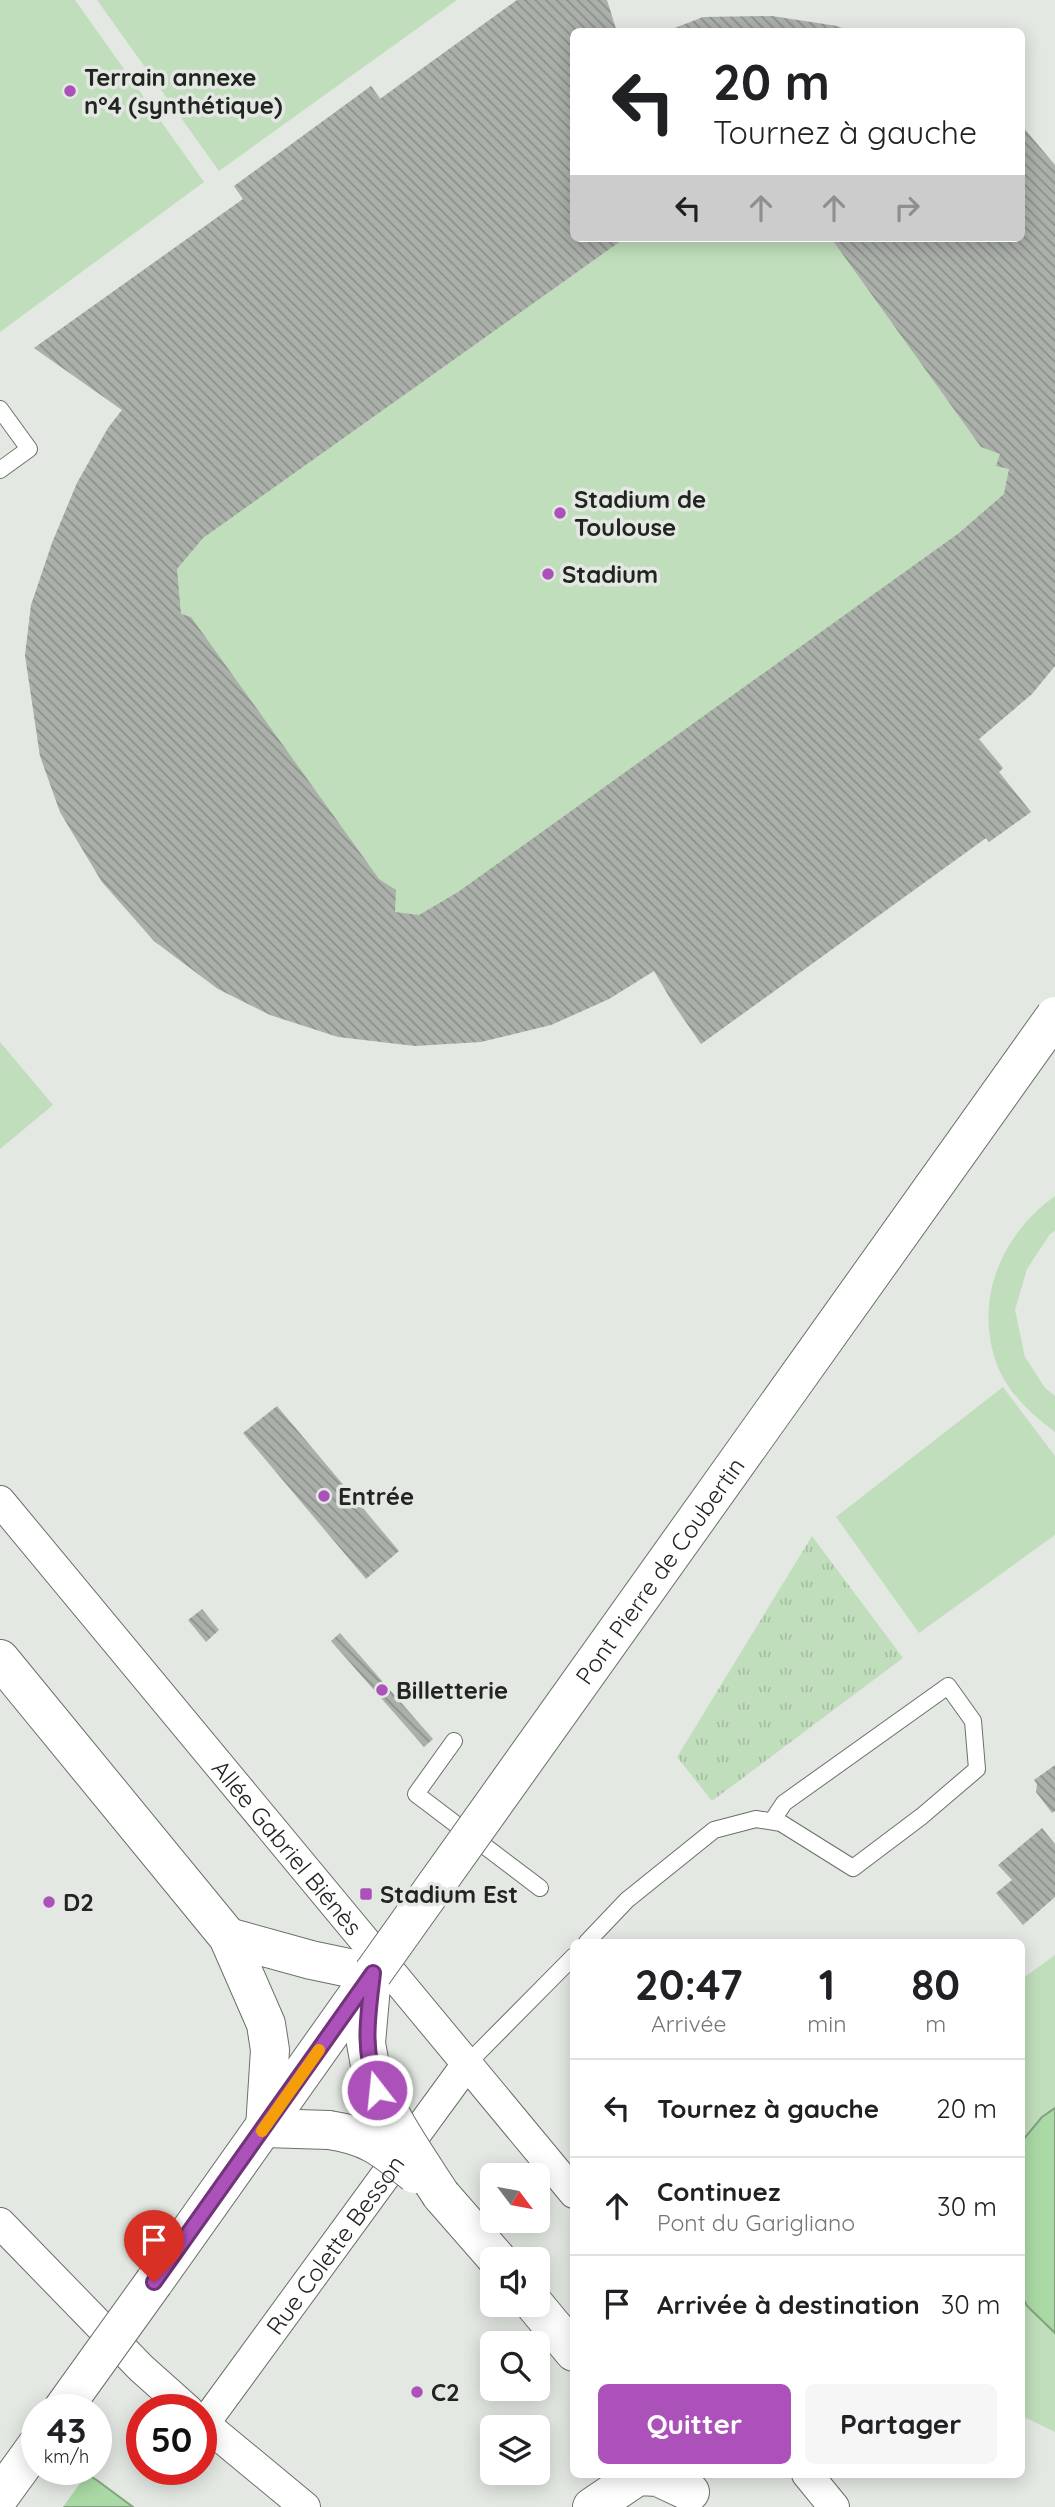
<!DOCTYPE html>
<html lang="fr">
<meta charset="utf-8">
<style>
:root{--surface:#fff;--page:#f6f6f6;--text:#202124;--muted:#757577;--line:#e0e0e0;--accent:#ac50ba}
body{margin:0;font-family:Quicksand,sans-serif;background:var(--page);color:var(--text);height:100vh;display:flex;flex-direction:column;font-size:26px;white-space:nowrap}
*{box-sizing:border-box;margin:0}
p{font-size:23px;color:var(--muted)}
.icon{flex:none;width:38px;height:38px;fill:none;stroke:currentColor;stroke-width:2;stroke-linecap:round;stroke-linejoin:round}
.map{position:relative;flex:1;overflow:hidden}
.details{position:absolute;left:570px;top:1939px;width:455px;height:539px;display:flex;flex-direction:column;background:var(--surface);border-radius:10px;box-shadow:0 4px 18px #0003}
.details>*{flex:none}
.top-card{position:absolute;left:570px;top:28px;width:455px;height:214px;border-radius:10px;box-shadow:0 4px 18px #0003;background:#fff;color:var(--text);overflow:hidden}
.needle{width:46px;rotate:122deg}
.buttons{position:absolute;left:480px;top:2163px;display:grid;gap:14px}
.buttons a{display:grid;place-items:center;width:70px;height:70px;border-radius:10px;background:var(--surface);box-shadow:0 4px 18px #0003;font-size:35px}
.speed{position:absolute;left:21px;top:2394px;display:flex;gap:14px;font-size:35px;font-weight:700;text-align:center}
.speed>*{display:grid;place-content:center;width:91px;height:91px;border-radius:50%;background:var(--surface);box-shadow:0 4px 18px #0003;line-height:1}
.speed small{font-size:18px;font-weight:400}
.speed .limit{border:10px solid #d22;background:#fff;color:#111}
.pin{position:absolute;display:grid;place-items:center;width:60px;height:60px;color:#fff;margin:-72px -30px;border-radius:50% 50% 50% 0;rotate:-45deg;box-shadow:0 0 7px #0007}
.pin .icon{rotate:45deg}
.me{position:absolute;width:77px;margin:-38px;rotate:344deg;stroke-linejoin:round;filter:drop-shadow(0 0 5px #0008)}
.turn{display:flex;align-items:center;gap:24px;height:147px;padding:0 28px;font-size:32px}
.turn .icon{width:91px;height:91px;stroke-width:2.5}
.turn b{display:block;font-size:49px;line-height:60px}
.lanes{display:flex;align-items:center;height:66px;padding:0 28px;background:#0003;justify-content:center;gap:35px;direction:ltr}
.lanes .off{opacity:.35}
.eta{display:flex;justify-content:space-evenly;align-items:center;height:119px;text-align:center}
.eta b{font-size:42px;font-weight:700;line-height:49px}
.cta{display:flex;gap:14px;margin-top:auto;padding:14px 28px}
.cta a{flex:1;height:80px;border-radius:10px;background:var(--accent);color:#fff;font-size:28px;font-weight:700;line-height:80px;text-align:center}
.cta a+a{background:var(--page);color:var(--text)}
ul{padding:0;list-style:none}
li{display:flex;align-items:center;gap:21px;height:98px;padding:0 28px;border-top:2px solid var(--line)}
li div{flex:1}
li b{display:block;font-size:26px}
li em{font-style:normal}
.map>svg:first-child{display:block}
</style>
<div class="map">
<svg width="1055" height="2507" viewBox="0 0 1055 2507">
<defs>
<pattern id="grass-tufts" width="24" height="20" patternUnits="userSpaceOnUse" patternTransform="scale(1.75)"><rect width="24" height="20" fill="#c0debc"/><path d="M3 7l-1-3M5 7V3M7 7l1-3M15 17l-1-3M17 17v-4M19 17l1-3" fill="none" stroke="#a5bea1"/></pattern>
<pattern id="building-back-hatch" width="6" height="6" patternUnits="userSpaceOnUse" patternTransform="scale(1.75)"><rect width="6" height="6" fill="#abb1aa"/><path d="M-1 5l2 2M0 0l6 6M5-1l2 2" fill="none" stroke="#8b908a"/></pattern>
</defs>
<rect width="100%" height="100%" fill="#e3e9e2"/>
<!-- grass -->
<path fill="url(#grass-tufts)" d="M812,1536l91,122 -191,143 -35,-44z"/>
<!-- garden -->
<g fill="#c0debc">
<path d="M0,0h75l129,182 -204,150z"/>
<path d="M97,0h360l-238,171z"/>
<path d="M517,0h90l-33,32v206h448v-112l33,39v501l-23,28 -53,45 24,29 -4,4 32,40 -42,30 -3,-4 -285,206 -47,-73 -45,28 -58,26 -333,-36 -64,-48 -52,-59 -42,-70 -20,-56 -15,-101 27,-112 25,-60 31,-55 14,-18 -88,-62 209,-149 -9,-13 137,-100 10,12z"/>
<path d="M0,1042l53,63 -53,44z"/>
<path d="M1055,1196v35l-5,3 -23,35 -12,41 10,47 20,31 10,8v36c-24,-18 -49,-41 -59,-70 -22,-64 6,-128 59,-166z"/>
<path d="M1003,1387l52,69v79l-136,98 -83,-116z"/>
<path d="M1055,1955v477l-33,-16v-437z"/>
</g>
<!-- water -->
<g fill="#abd9a5" stroke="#82a37d" stroke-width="2">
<path d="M1055,2108v225l-28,-27 -5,-10v-155l20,-24z"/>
<path d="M0,2424l37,45h42l19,12 35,26h-133z"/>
</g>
<!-- pier -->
<path fill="#e3e9e2" d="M0,2420l37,21v28h49l3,2 -26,36h-63z"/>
<!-- building -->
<g fill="url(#building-back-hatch)">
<path d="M517,0h90l10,32h-43v206h51l-422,300 -26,31 4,45 10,3 188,262 17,11 -1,22 24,3 39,-23 501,-359 45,-39 5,-25 -13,-3 4,-12 -19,-7 -150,-209h191v-112l33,39v501l-23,28 -53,45 24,29 -4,4 32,40 -42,30 -3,-4 -285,206 -27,-39 -20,-34 -45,28 -58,26 -70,17 -66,4 -77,-9 -68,-22 -52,-26 -64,-48 -52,-59 -42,-70 -20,-56 -15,-101 6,-50 21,-62 25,-60 31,-55 14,-18 -88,-62 209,-149 -9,-13 137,-100 9,13z"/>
<path d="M772,16l65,10 16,6 -186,-1 36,-14z"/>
<path d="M277,1406l122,145 -33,28 -123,-146z"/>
<path d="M202,1609l17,21 -13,12 -18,-22z"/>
<path d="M340,1633l93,106 -9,8 -93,-106z"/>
<path d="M1055,1765v46l-3,2 -16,-21 1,-8 -3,-4z"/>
<path d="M1042,1828l13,16v53l-32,28 -27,-32 16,-13 -14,-15z"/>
</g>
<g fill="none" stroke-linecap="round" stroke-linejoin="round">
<defs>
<g id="service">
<path d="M0,409l29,40 -29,21"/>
<path d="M454,1741l-38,53 124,94"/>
<path d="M587,1942l40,-42 87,-70 42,-11 25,4 72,45 69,-52 55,-47 -4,-48 -25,-35 -164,117 -12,18"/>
<path d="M467,2064l107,-108"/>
</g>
<g id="minor">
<path id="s1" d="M0,1501l574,692"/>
<path d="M0,2223l141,145 47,42"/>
<path d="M201,2421l104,86"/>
<path id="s2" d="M204,2424l263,-360"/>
<path d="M807,2474l27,33"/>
</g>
<g id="secondary">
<path d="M0,1659l228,278 38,87 4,26 -5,78"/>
<path d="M228,1937l83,23 62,13"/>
<path d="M371,2071l-5,-28 6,-68"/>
<path d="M265,2128l64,2"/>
<path d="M441,2195l56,64"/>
<path d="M154,2282l219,-309"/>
<path d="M535,2305l39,47"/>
<path d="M0,2496l37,-51"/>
<path d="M592,2507l46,-31 20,1 32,15"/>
</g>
</defs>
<!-- service casing -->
<use href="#service" stroke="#6a7069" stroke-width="18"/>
<!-- minor casing -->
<use href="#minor" stroke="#6a7069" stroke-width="32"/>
<!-- secondary casing -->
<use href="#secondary" stroke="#6a7069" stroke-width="40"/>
<!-- service -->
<use href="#service" stroke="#fff" stroke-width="16"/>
<!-- minor -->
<use href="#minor" stroke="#fff" stroke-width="30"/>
<!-- secondary -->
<use href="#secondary" stroke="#fff" stroke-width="38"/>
<defs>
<g id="secondary-bridge">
<path id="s3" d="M373,1973l682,-957"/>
<path d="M371,2071c16,45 44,84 70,124"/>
<path d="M329,2130c41,6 55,19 86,44"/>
<path d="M62,2410l92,-128"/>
</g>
</defs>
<!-- secondary-bridge casing -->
<use href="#secondary-bridge" stroke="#6a7069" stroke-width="40" stroke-linecap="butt"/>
<!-- secondary-bridge -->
<use href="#secondary-bridge" stroke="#fff" stroke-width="38"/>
</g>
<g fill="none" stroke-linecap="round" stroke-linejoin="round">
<defs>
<path id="route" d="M154,2282l219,-309c-5,44 -11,74 4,117"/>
</defs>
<!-- route casing -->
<use href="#route" stroke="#703479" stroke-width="18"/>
<!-- route -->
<use href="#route" stroke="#ac50ba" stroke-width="12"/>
<!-- slow -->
<path stroke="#f59e0b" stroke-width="12" d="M262,2131l57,-81"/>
</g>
<!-- markers -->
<g fill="#ac50ba" stroke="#e3e9e2" stroke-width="2.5">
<circle cx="70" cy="91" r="7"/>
<circle cx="560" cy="513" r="7"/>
<circle cx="548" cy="574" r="7"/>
<circle cx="324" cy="1496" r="7"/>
<circle cx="382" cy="1690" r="7"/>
<rect x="359" y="1887" width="14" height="14" rx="3.5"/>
<circle cx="49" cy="1902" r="7"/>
<circle cx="417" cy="2392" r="7"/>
</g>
<g text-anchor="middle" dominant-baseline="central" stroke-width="7" stroke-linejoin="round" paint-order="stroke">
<!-- poi labels -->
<g font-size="24" font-weight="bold" fill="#222421" stroke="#e3e9e2" text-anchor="start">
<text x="84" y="77">Terrain annexe<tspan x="84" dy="28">n°4 (synthétique)</tspan></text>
<text x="574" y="499">Stadium de<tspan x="574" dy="28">Toulouse</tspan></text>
<text x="562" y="574">Stadium</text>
<text x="338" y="1496">Entrée</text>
<text x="396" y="1690">Billetterie</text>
<text x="380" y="1894">Stadium Est</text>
<text x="63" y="1902">D2</text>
<text x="431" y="2392">C2</text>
</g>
<!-- street labels -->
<g font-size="24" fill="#222421" stroke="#e3e9e2">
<text stroke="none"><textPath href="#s3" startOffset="494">Pont Pierre de Coubertin</textPath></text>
<text stroke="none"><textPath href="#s1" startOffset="450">Allée Gabriel Biénès</textPath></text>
<text stroke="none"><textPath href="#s2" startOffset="222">Rue Colette Besson</textPath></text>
</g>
</g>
</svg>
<div class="buttons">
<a><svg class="needle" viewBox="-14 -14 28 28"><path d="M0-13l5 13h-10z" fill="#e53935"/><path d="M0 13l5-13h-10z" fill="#757577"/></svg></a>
<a><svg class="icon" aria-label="sound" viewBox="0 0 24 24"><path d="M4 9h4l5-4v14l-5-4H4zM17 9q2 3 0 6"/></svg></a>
<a><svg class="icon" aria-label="search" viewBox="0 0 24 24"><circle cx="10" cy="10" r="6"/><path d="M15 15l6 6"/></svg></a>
<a><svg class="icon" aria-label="layers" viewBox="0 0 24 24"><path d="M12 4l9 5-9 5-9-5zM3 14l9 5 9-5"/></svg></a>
</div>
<div class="speed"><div>43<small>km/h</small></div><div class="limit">50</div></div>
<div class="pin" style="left:154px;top:2282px;background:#d93025"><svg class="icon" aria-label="arrive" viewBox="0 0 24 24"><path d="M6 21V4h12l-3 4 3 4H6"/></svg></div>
<svg class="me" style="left:377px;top:2090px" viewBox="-20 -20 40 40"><circle r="17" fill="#ac50ba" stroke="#fff" stroke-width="3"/><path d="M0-11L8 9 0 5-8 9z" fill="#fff"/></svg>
<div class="top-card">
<div class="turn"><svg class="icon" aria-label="left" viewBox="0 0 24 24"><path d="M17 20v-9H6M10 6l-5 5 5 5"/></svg><div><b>20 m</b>Tournez à gauche</div></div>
<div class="lanes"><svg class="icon" aria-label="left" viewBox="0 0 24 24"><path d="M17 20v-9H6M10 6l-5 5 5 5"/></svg><svg class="icon off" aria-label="ahead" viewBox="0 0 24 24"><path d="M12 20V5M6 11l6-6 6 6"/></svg><svg class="icon off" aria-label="ahead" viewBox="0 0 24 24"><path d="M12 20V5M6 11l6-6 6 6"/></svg><svg class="icon off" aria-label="right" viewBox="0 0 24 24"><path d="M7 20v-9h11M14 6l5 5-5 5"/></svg></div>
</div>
<section class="details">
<div class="eta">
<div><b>20:47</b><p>Arrivée</p></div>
<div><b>1</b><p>min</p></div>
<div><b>80</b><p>m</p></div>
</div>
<ul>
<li><svg class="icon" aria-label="left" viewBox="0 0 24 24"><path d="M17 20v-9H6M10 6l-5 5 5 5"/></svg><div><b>Tournez à gauche</b></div><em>20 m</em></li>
<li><svg class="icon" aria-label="ahead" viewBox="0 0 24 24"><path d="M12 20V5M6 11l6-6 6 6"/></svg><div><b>Continuez</b><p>Pont du Garigliano</p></div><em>30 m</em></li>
<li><svg class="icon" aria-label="arrive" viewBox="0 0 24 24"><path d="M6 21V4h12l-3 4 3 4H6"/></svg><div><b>Arrivée à destination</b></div><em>30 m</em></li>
</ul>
<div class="cta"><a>Quitter</a><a>Partager</a></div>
</section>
</div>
